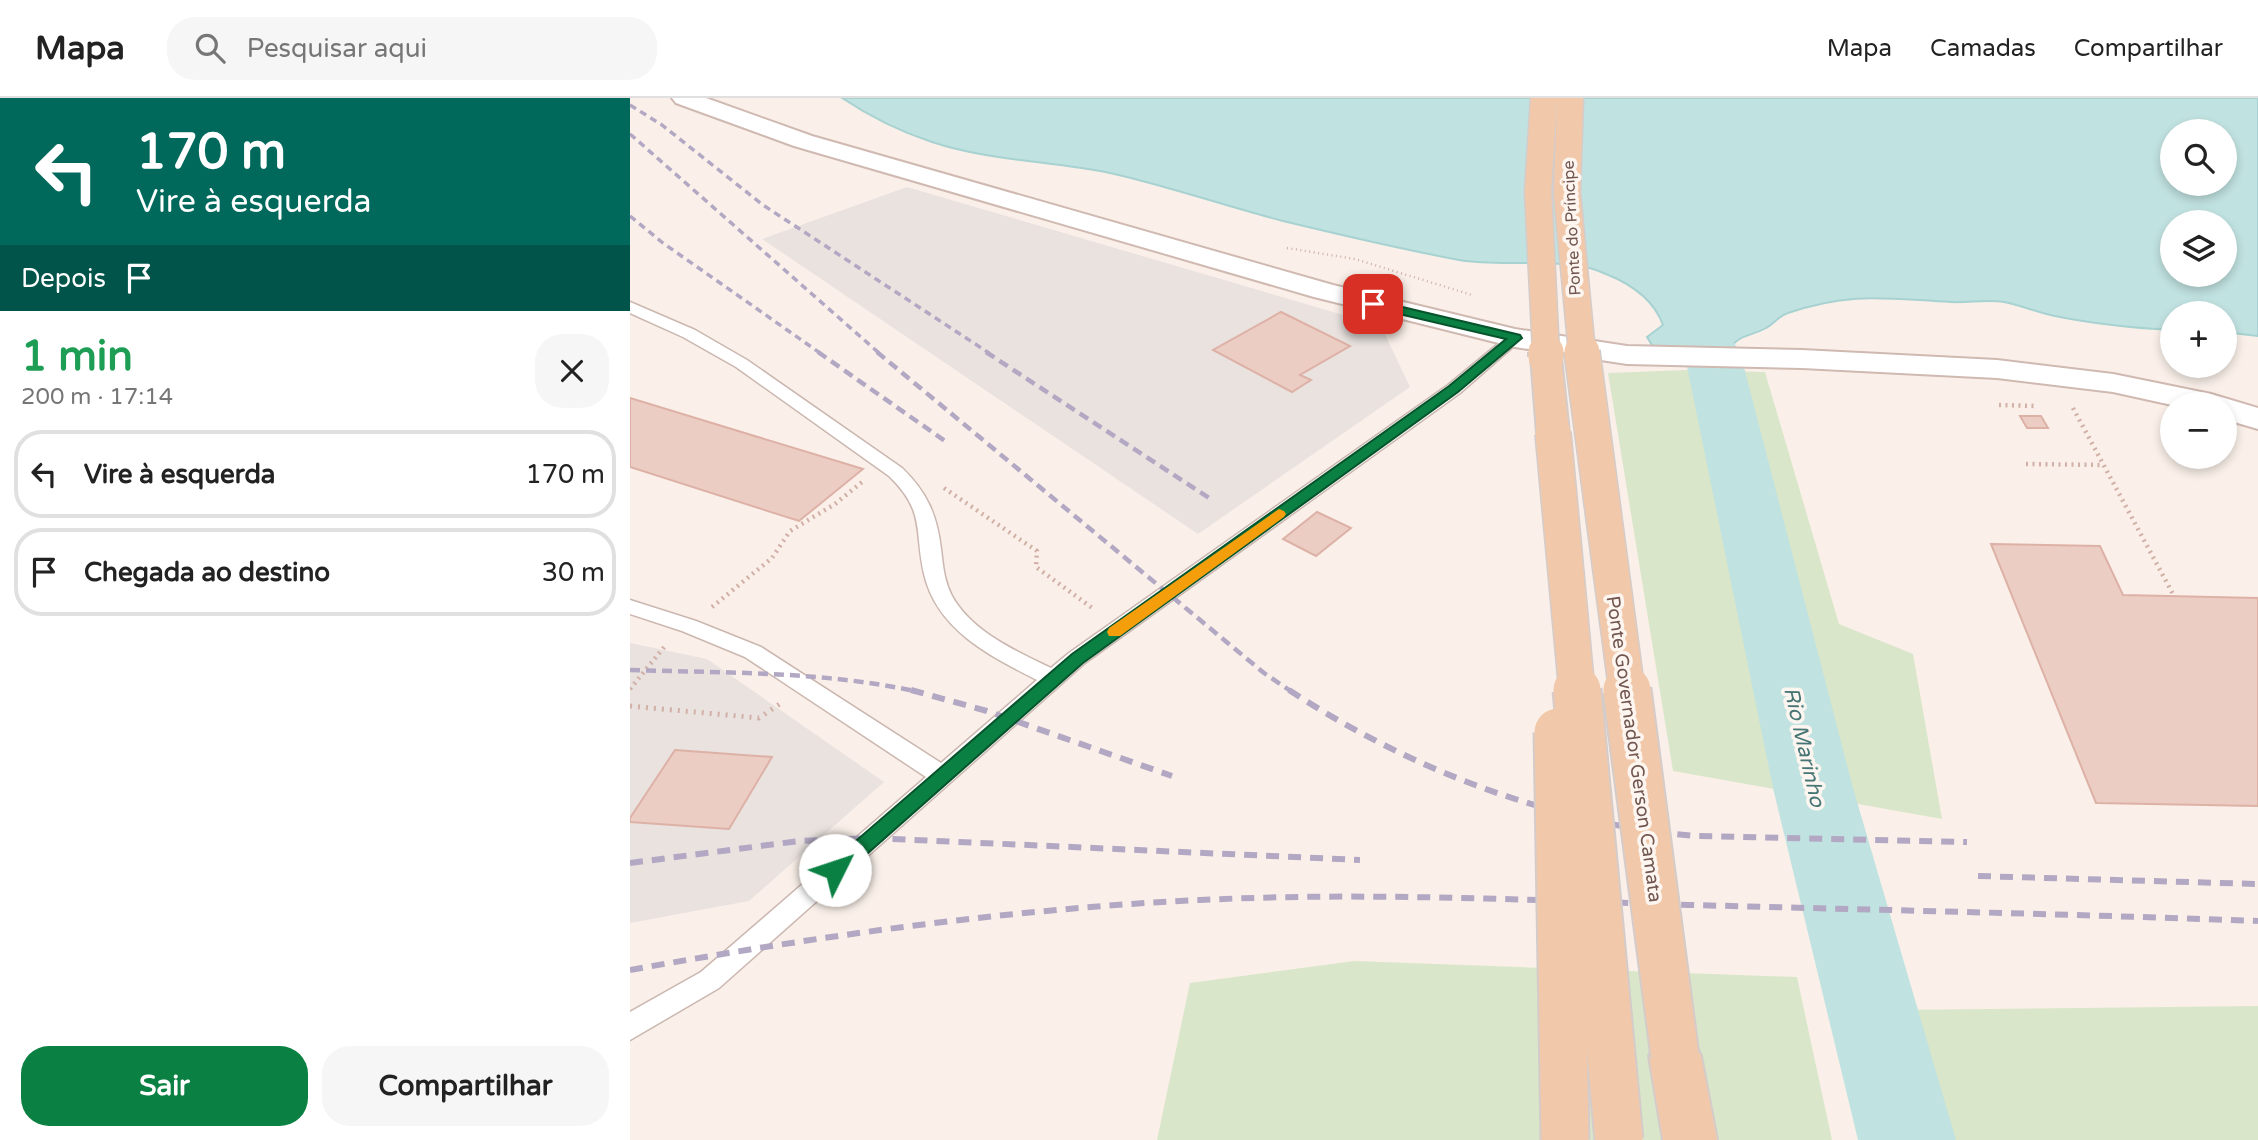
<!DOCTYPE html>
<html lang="pt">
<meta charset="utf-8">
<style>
:root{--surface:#fff;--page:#f6f6f6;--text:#222;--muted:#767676;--line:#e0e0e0;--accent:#0b8043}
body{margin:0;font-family:"Varela Round",sans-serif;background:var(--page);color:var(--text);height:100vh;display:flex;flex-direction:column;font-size:26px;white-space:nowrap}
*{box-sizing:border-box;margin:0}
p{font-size:23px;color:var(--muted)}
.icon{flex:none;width:38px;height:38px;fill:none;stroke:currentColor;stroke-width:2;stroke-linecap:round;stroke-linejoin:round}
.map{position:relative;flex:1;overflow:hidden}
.drawer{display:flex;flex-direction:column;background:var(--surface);width:630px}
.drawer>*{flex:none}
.top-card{background:#00695c;color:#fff;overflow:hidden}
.buttons{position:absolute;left:1530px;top:21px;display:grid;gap:14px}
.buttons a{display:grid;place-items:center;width:77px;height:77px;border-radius:50%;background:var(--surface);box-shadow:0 4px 10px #0003;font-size:35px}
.pin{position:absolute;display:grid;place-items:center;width:60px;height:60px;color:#fff;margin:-30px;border-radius:14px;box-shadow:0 4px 10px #0006}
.me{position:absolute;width:77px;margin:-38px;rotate:49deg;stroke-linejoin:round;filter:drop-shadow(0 0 5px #0008)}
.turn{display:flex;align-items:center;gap:24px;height:147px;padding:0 21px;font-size:32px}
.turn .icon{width:91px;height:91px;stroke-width:2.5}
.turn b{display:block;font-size:49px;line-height:60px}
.then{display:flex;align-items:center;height:66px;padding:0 21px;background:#0003;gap:14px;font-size:26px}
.round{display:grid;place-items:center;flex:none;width:74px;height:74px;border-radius:28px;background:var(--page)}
.summary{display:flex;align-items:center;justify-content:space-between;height:119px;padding:0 21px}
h1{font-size:42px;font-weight:800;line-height:52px;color:#1e9e55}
.cta{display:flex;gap:14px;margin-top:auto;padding:14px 21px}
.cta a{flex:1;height:80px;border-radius:28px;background:var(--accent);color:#fff;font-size:28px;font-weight:800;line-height:80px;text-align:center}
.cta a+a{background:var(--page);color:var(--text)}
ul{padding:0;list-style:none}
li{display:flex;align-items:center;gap:21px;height:88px;margin:0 14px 10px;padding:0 7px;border:4px solid var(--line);border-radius:28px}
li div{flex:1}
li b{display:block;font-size:26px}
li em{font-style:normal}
header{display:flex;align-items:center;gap:42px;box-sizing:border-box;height:98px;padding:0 35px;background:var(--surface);border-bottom:2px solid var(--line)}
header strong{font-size:33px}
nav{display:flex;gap:38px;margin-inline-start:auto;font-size:24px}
.search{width:490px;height:63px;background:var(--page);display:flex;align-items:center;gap:18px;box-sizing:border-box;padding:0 24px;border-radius:28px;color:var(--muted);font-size:26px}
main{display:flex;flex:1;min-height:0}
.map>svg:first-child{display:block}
</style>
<header>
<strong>Mapa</strong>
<div class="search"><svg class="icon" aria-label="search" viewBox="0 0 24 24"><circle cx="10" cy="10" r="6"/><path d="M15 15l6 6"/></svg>Pesquisar aqui</div>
<nav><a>Mapa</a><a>Camadas</a><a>Compartilhar</a></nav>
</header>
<main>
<section class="drawer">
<div class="top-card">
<div class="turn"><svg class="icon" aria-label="left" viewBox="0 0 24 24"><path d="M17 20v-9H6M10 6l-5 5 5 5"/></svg><div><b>170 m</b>Vire à esquerda</div></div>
<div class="then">Depois<svg class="icon" aria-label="arrive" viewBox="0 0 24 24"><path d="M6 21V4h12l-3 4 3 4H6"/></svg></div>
</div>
<div class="summary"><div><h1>1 min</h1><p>200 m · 17:14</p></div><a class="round"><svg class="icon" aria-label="close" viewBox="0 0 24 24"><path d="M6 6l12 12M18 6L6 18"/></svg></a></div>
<ul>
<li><svg class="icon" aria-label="left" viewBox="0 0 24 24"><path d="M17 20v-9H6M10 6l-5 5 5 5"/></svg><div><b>Vire à esquerda</b></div><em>170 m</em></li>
<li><svg class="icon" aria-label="arrive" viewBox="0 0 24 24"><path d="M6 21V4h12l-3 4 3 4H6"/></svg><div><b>Chegada ao destino</b></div><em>30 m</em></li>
</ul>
<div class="cta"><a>Sair</a><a>Compartilhar</a></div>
</section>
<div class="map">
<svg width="1628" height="1042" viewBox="0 0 1628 1042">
<rect width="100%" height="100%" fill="#faf0e9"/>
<!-- industrial -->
<g fill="#e9e2df">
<path d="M277,89l474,139 29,61 -212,147 -436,-295z"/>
<path d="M0,545l77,16 177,123 -135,119 -119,22z"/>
</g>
<!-- green -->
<g fill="#dae6c9">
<path d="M1056,272l79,2 74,252 74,30 29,165 -269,-48 -65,-398z"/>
<path d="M724,863l443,16 35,163h-675l33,-157z"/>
<path d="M1628,908v134h-330l-35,-130z"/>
</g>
<!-- water -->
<path fill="#c0e2e0" stroke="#a7d2d1" stroke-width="2" fill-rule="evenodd" d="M212,0h1416v238l-34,-4v-19h-52v17c-39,-2 -78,-6 -117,-14 -17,-3 -34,-11 -51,-14 -18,-3 -35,1 -53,0 -64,-3 -99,-11 -163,11 -10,3 -14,11 -22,15 -18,10 -24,4 -40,24l-71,-2 -8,-13 16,-12c-9,-25 -32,-41 -57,-51 -41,-19 -101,-6 -147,-14 -58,-11 -118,-25 -176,-39 -58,-15 -115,-35 -173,-48 -58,-12 -121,-12 -178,-31 -31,-10 -63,-26 -90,-44zM1542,33h52v53h-52zM1542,124h52v53h-52z"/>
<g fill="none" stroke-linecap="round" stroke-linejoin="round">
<!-- river -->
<path fill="#c0e2e0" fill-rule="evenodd" d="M1082,237l20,5 8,12 113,436 103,352h-98l-85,-352 -89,-436 8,-12z"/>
</g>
<!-- building -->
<g fill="#eccdc4" stroke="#ddb1a6" stroke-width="2">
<path d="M651,214l69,34 -50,29 11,5 -19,12 -79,-42z"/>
<path d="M0,300l233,71 -64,52 -169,-54z"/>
<path d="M1390,318h21l7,12h-21z"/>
<path d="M687,414l34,16 -35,28 -33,-17z"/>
<path d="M1361,446l109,2 23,49 135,3v208l-162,-3z"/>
<path d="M45,652l97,7 -43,72 -99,-7v-4z"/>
</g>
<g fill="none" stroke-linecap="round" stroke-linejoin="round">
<defs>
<path id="lane" d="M0,204l65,28 52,30 155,108c25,24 35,47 39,81 2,16 3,32 11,47 20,36 64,55 99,72l18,-15 379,-268 61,-50 6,-2 8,5 -63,55 -375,270 -366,325 -89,52v-28l71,-40 225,-195 -181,-120 -63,-26 -52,-17v-14l66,21 65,26 180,116 96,-83c-47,-24 -100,-50 -113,-106 -10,-44 2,-62 -35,-98l-153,-109 -53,-30 -53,-24z"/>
<path id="secondary" d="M42,0h34l106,38 521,149 182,44 112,17 175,4 195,10 116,14 98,20 47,14v21l-34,-10v-15l-52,1 -59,-13 -116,-14 -195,-10 -175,-4 -112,-17 -201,-50 -520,-151 -118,-43z"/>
<g id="primary">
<path d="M916,250l11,2 4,7 8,76 -4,7 -12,3 -12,-3 -4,-7 -6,-76 4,-7z"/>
<path d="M1045,934l18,7 8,17 16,84h-54l-14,-84 8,-17z"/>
</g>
</defs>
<!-- lane casing -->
<use href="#lane" stroke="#cbb7b0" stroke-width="3"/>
<!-- secondary casing -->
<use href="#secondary" stroke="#cfb9b1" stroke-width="4"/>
<!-- primary casing -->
<use href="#primary" stroke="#d5ccca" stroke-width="4"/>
<!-- path-far2 -->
<path stroke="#d1b0a7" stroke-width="2.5" stroke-dasharray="1 3.5" stroke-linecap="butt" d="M657,150l68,11 117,36"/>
<!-- path-far1 -->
<g stroke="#d1b0a7" stroke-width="4.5" stroke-dasharray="2 4.5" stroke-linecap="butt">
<path d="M1369,307l38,1"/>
<path d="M1443,310l101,188"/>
<path d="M1396,366l77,1"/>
<path d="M314,390l93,63 -1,16 59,43"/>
<path d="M82,509l60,-49 18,-27 45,-27 27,-22"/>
<path d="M0,591l35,-43"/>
</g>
<!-- path -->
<path stroke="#d1b0a7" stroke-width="5" stroke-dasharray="2 6" stroke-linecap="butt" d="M0,608l129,12 22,-15"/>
<!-- lane -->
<use href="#lane" fill="#fff" fill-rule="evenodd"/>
<!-- secondary -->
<use href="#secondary" fill="#fff" fill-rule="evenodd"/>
<!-- primary -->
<use href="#primary" fill="#f1c9aa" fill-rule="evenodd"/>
<!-- rail-far2 -->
<g stroke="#b2a8c3" stroke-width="3.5" stroke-dasharray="7 5" stroke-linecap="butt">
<path d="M0,7l32,20 101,80 226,148"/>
<path d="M0,36l249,219"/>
<path d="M0,118l33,27 157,110"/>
</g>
<!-- rail-far1 -->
<g stroke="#b2a8c3" stroke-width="4.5" stroke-dasharray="10 6" stroke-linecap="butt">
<path d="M188,254l127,89"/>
<path d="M247,254l387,321 28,19"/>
<path d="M356,254l223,146"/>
<path d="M0,572c97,3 194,1 289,22"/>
</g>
<!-- rail -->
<g stroke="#b2a8c3" stroke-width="6" stroke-dasharray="13 9" stroke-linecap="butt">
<path d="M281,592l76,21 185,65"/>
<path d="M659,592c120,79 263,134 407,146l271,6"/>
<path d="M0,765l169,-22 73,-3 488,22"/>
<path d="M1348,778l280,8"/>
<path d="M0,872c189,-34 378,-61 570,-70 164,-8 328,0 492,5 189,5 377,9 566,16"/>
</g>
<defs>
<g id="primary-bridge-far2">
<path d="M914,0l-6,94 8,161"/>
<path d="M940,0l-3,95 15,160"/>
</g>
<g id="primary-bridge-far1">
<path d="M916,254v5"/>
<path d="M952,254l45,340"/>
<path d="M923,335l24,259"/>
</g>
<g id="primary-bridge">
<path d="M947,592l42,450"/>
<path d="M997,592l48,366"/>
<path d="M928,634l7,408"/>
</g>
</defs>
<!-- primary-bridge-far2 casing -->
<use href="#primary-bridge-far2" stroke="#d5ccca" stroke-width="29" stroke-linecap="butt"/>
<!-- primary-bridge-far1 casing -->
<use href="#primary-bridge-far1" stroke="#d5ccca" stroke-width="38" stroke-linecap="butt"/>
<!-- primary-bridge casing -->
<use href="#primary-bridge" stroke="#d5ccca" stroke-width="51" stroke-linecap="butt"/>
<!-- primary-bridge-far2 -->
<use href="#primary-bridge-far2" stroke="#f1c9aa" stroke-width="26"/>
<!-- primary-bridge-far1 -->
<use href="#primary-bridge-far1" stroke="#f1c9aa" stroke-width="35"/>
<!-- primary-bridge -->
<use href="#primary-bridge" stroke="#f1c9aa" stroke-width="47"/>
</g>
<!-- route -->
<path fill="#0b8043" stroke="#07532c" stroke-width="2" d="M743,202l147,35 2,3 -64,54 -375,271 -241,213 -7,2 -7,-2 -2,-6 2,-5 244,-211 377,-268 57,-47 -137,-32v-6z"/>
<!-- slow -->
<path fill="#f59e0b" d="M649,411l5,2 2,3 -2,3 -164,119h-11l-2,-4 2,-4z"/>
<g text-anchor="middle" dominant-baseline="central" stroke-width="7" stroke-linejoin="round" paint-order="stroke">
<!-- far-street labels -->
<g font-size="16" fill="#725650" stroke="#fdf5ef">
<text transform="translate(942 130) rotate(-93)">Ponte do Príncipe</text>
</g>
<!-- street labels -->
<g font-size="19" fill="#725650" stroke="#fdf5ef">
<text transform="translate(1004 651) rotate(82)">Ponte Governador Gerson Camata</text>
</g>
<!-- water labels -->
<g font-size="21" font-style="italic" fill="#457574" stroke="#fdf5ef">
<text transform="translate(1174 649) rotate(77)">Rio Marinho</text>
</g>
</g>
</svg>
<div class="buttons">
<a><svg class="icon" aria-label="search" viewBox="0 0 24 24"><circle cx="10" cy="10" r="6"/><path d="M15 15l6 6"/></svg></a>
<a><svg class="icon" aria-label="layers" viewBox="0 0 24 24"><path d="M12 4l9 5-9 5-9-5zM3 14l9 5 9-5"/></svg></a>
<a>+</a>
<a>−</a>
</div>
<div class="pin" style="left:743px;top:206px;background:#d93025"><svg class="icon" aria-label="arrive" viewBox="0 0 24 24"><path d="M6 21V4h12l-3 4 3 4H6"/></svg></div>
<svg class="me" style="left:205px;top:772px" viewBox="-20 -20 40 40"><circle r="19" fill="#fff"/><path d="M0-13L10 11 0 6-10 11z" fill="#0b8043"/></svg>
</div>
</main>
